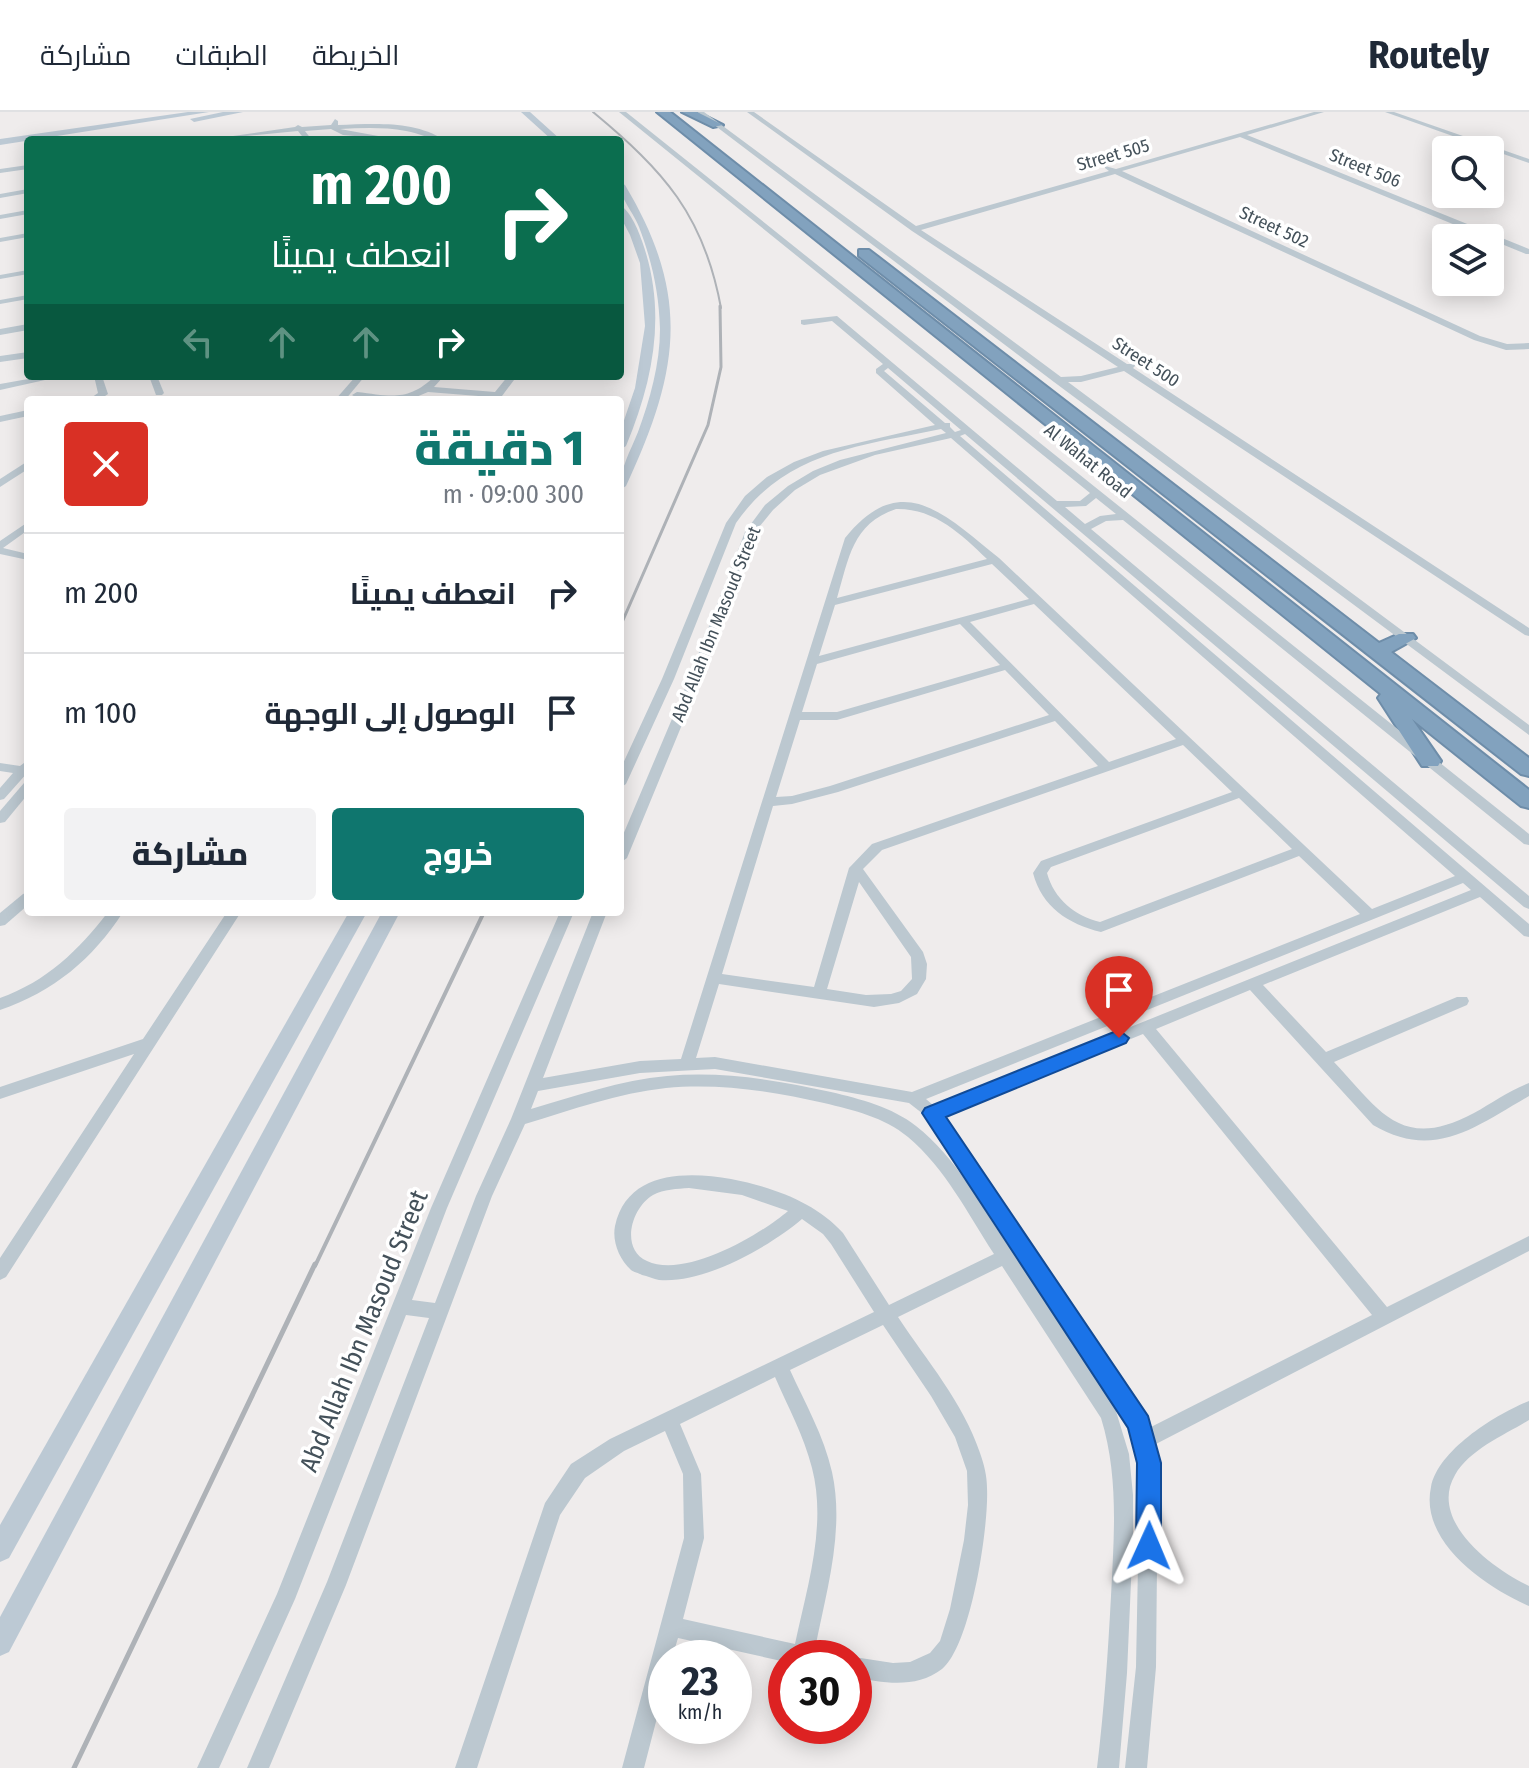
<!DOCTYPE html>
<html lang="ar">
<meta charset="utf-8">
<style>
:root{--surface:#fff;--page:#f2f2f3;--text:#1f2937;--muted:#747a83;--line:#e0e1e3;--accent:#0f766e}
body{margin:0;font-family:"Fira Sans Condensed",Cairo,sans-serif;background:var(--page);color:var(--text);direction:rtl;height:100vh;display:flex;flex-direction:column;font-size:30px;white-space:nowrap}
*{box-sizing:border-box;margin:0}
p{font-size:26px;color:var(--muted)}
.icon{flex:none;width:44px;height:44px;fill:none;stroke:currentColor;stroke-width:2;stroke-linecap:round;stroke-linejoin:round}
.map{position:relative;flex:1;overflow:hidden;direction:ltr}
.details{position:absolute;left:24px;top:284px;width:600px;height:520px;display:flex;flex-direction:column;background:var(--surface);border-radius:8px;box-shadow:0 4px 20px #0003;direction:rtl}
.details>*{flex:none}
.guide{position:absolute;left:24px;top:24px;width:600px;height:244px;border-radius:8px;box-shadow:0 4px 20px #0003;direction:rtl;background:#0b6e4f;color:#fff;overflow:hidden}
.fabs{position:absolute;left:1432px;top:24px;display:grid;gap:16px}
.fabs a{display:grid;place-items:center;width:72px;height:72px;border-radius:8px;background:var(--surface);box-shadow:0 4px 20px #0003;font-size:40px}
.speed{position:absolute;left:648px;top:1528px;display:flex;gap:16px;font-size:40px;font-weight:700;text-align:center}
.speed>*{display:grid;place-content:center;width:104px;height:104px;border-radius:50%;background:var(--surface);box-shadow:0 4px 20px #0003;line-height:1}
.speed small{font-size:20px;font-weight:400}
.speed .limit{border:12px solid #d22;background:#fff;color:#111}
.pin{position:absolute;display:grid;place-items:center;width:68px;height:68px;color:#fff;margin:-82px -34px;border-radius:50% 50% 50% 0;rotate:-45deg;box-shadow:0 0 8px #0007}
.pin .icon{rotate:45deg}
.me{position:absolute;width:88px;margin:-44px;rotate:1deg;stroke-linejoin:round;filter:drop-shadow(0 0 6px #0008)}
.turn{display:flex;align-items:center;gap:28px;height:168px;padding:0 40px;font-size:36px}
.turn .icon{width:104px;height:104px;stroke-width:2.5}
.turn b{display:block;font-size:56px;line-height:68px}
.lanes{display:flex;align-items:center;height:76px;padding:0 40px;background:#0003;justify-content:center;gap:40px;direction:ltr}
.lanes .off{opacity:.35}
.round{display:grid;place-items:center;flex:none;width:84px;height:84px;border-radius:8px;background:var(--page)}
.overview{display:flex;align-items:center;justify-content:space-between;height:136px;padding:0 40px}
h1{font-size:48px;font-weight:800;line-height:60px;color:var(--accent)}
.action{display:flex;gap:16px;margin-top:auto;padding:16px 40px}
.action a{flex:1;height:92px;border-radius:8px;background:var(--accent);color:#fff;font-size:32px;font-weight:800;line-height:92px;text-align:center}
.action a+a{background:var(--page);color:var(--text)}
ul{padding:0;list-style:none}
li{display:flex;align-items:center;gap:24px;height:120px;padding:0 40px;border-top:2px solid var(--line)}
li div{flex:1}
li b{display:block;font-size:30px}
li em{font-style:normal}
header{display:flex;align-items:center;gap:48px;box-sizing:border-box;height:112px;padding:0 40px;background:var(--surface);border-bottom:2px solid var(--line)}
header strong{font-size:38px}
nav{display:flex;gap:44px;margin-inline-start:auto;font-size:28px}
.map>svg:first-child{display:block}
</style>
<header>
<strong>Routely</strong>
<nav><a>الخريطة</a><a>الطبقات</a><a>مشاركة</a></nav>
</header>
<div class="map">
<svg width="1529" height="1656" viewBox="0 0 1529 1656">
<rect width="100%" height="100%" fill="#efecec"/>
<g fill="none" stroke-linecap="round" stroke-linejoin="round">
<defs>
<g id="highway">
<path d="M657,0h13l859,678v18l-8,-2 -109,-87 29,42 -3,5h-16l-44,-68 3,-4z"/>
<path d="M682,0h15l26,13 -10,2z"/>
<path d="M859,138h10l510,393 20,-9h14l3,4 -25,14 138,106v18l-8,-2 -662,-518z"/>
</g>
</defs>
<!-- highway casing -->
<use href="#highway" stroke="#6e8da9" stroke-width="4"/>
<!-- street -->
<g fill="#bcc8d0" fill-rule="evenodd">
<path d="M619,0h7l903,722v11l-5,-1 -401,-324 -17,1 -15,8 438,367v13l-5,-2 -559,-473 -5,2 569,488v13l-5,-1 -44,-39 -217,88 63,67 131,-55h10l2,4 -2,4 -133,57c46,49 67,90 140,51 18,-10 36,-23 55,-30v13c-54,31 -95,65 -156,29l-123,-135 -94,39 231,278 142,-71v15l-375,194 4,18 -2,204 -9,101h-22l11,-101 4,-204 -9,-36 -111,-170 -3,2 98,149 14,46 4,41v41l-6,137 -8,95h-22c7,-57 11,-115 14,-172 3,-60 8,-120 -10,-178l-99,-152 -104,51c29,44 65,85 82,136 4,11 7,23 7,35 2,38 -16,158 -45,181 -26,20 -59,14 -88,8v-19h-3l3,-1 39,6 17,-1 20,-9 10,-12 10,-32 14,-69 4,-35 -1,-34 -12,-34 -24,-41 -48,-71 -93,45c15,33 34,66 42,102 13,59 -6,120 -17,177l4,2 3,7h-36v4l-108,-24 -6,20h-6v25l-22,85h-22l62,-230 -1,-64 -18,-43 -41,20 -39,27 -25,37 -83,253h-22l90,-265 26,-39 39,-25 264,-127 -43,-68 -8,-10 -21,-15c-33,28 -98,65 -143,61 -5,-1 -12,-4 -17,-5 -3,-2 -9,-3 -11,-5 -12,-11 -19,-29 -16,-44 12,-55 71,-55 116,-47 41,8 84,23 112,54l46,72 105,-51c-26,-40 -49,-86 -86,-117 -24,-20 -55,-27 -84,-34 -51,-12 -106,-20 -158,-15 -48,5 -95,22 -141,36l-33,72 -146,389 -77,183h-22l80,-186 102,-264 -23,-3 -111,284 -76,169h-22l80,-174 154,-386 129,-296h14l-127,296 -35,92 23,3 41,-107 35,-77 82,-207h14l-64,166 97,-17 41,-2 164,-521c57,-71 101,-22 154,20l373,351 83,-33 -504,-438 -76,17 -55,20 -25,15 -22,20 -18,22 -55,149 -73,177 -7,5v-21l68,-161 57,-149 20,-27 23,-19 25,-15 27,-11 106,-27 -5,-4c-80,17 -155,22 -205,94l-62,156 -48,105 -6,4v-18l42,-91 64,-156 19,-27 22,-19 27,-15 29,-11 112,-26 -59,-52v-4l7,-5 -51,-43 -28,4 -3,-1v-4l36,-4 220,185h23l10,-8zM888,256l73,62 -6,2 -5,-5v-4h-5l-61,-52zM1096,386l20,16 -16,2 -15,8 -20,-17 21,-1zM896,397c38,-1 65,25 91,50l-150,39c12,-40 15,-74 59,-89zM992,452l37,35 -210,57 16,-51zM1034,492l142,135 -67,23 -139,-140zM960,512l40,41 -163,47h-35l15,-48zM1005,558l44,45 -219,71 -38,10 -16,1 24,-77h37zM1055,609l43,45 -226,78 -23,24 -35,119 -92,-13 51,-168 19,-2 46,-12zM1183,633l49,47 -191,69 -8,12c9,34 35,51 68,59l198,-76 61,58 -448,178 -197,-35 -19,1 23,-74 155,23 25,-4 18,-9 9,-15 1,-15 -4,-12 -60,-83 19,-19zM1239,686l53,51 -192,73c-25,-6 -46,-23 -53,-49l4,-6zM859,770l52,75 1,22 -11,12 -10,3 -25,1 -39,-6zM1463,771l8,7 -537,216 -8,-7zM1143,922l229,281 -223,113 -4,-10 -29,-47 -174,-255zM715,957l194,34 18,14 85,129 -3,1c-28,-41 -53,-90 -93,-121 -24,-19 -56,-27 -85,-34 -53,-12 -109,-21 -164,-16 -46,4 -92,20 -136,33l7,-18 102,-18zM689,1076l53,7 46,16c-28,24 -103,68 -141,50 -27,-12 -16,-53 6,-66 11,-6 24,-6 36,-7zM775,1265c13,30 29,59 37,91 15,58 -5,119 -17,176l-112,-25 21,-81 -3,-64 -21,-50z"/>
<path d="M697,0h7l357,265 20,-1 37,-9 -206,-136 -165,-119h7l162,114 193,-55 -4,-3v-2l11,3 198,-57h10l-77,23 282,114v5h-3l-286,-117 -118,34 358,165 27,8 22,-1v6l-23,1 -32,-10 -359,-166 -194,56 206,134h7l1,2 -2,2 396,260v8l-4,-1 -401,-264 -43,11h-13l461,343v10l-475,-353z"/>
<path d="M1385,0h9l135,47v4z"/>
<path d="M335,7l3,2v4c35,-1 76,-5 106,15 -13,0 -25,-7 -38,-9 -22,-4 -44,-3 -66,-2l60,11 -57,-5 -12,-6 -26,2 7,9h-7l-7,-9 -93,9 90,-13 3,-2 4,2 29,-2z"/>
<path d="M28,53v4l-28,4v-4z"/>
<path d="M28,77v4l-28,5v-4z"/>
<path d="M28,98v4l-28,5v-4z"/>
<path d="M28,121v4l-28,5v-4z"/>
<path d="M28,158v4l-28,5v-4z"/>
<path d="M28,183v4l-28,5v-4z"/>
<path d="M28,212v6l-28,5v-6z"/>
<path d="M28,240v6l-28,4v-6z"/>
<path d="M45,264h18l-63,14v-6z"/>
<path d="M94,264h8l6,18 -9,6h-11l10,-7z"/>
<path d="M149,264h8l7,17 -2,2h-6z"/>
<path d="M192,264h34c-7,5 -27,5 -34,0z"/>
<path d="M356,264h9l-20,24h-10z"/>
<path d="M435,264h9l-10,11 61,5 13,-16h9l-18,24h-10l2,-3 -63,-5 -19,8h-31l-21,-2 -5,-3 5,-3c34,4 51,10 78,-16z"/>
<path d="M28,298v6l-28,6v-6z"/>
<path d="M28,349v8l-28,18v-8z"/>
<path d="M28,410v8l-25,18 25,6v6l-28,-6v-13z"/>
<path d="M28,648v12l-24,27 -4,1v-12l13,-15 -13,-2v-8l20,3z"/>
<path d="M28,670v12l-23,28 -5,1v-12l24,-28z"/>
<path d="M28,780v13l-23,20 -5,1v-13l23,-19z"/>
<path d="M108,800h15c-30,47 -70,80 -123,98v-12c47,-17 78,-47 108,-86z"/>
<path d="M227,800h14l-235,365 -6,3v-22l134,-204 -134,45v-12l143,-48z"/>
<path d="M1529,1289v19c-24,15 -59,29 -74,55 -27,46 38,94 74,111v20c-42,-18 -110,-64 -98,-119 7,-37 65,-73 98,-86z"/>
</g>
<!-- secondary -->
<g fill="#bcc9d4" fill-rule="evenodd">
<path d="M188,0h21l-209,33v-6z"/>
<path d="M223,0h20l-49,10 -4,-3z"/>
<path d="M521,0h9l31,28h-9z"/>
<path d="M620,70l5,3c67,112 54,187 1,301l-6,4c0,-22 10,-38 18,-58 12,-33 22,-68 22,-103 -1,-36 -8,-68 -21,-102 -6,-16 -19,-27 -19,-45z"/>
<path d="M620,93c10,6 18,24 22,36 25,70 12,138 -16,205l-6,4v-18l15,-44 10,-62 -5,-63 -10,-28 -10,-19z"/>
<path d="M349,800h18l-358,646 -9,4v-37z"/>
<path d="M382,800h18l-391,740 -9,4v-39z"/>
</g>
<!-- highway -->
<use href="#highway" fill="#82a2be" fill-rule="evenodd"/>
<!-- rail-far3 -->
<path stroke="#aeb2b7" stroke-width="2" d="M593,0c71,59 111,103 128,196"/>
<!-- rail-far2 -->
<path stroke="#aeb2b7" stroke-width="3" d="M620,515l88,-202 13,-58 -1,-61"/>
<!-- rail-far1 -->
<path stroke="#aeb2b7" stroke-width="4" d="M315,1154l169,-354"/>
<!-- rail -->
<path stroke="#aeb2b7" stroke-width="5" d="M74,1656l241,-504"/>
</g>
<!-- route -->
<path fill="#1a73e8" stroke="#114b97" stroke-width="2" d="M1119,918l10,8 -3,5 -180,74 202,299 13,47v83l-3,9 -9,4 -9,-4 -4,-9 1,-83 -9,-35 -206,-315 3,-5z"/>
<g text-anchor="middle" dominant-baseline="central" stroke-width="7" stroke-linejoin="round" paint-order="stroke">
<!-- far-street labels -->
<g font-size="18" fill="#44515a" stroke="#fff">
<text transform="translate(1113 43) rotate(-16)">Street 505</text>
<text transform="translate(1365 56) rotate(22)">Street 506</text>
<text transform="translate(1274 115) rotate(25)">Street 502</text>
<text transform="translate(1146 250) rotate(33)">Street 500</text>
<text transform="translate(1088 349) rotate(39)">Al Wahat Road</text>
<text transform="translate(716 512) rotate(-68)">Abd Allah Ibn Masoud Street</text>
</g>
<!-- near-street labels -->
<g font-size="26" fill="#44515a" stroke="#fff">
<text transform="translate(364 1219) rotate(-68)">Abd Allah Ibn Masoud Street</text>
</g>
</g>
</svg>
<div class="fabs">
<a><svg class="icon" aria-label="search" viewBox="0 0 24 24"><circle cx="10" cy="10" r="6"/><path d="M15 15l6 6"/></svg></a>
<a><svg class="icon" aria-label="layers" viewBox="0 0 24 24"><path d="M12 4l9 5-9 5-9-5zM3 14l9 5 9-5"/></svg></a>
</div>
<div class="speed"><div>23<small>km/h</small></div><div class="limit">30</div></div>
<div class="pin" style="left:1119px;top:926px;background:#d93025"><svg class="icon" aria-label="arrive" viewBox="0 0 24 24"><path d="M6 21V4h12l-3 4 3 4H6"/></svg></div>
<svg class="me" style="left:1149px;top:1434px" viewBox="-20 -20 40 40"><path d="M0-17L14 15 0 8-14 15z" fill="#1a73e8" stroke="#fff" stroke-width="4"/></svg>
<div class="guide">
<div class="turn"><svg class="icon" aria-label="right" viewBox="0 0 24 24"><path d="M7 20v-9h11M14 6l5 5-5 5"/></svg><div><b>200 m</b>انعطف يمينًا</div></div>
<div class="lanes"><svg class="icon off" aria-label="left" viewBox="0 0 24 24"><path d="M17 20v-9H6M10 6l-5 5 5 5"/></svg><svg class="icon off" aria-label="ahead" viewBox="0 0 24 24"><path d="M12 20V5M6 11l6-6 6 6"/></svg><svg class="icon off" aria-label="ahead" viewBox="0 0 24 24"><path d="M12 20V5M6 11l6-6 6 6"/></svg><svg class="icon" aria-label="right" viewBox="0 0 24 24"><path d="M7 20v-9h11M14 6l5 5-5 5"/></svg></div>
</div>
<section class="details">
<div class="overview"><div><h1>1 دقيقة</h1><p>300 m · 09:00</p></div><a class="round" style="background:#d93025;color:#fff"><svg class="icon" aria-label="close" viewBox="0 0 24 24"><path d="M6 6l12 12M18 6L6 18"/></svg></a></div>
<ul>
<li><svg class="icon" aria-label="right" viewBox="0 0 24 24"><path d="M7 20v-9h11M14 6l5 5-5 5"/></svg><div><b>انعطف يمينًا</b></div><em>200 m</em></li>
<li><svg class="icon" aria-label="arrive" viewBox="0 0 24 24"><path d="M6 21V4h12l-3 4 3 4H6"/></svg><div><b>الوصول إلى الوجهة</b></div><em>100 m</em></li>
</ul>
<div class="action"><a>خروج</a><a>مشاركة</a></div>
</section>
</div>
